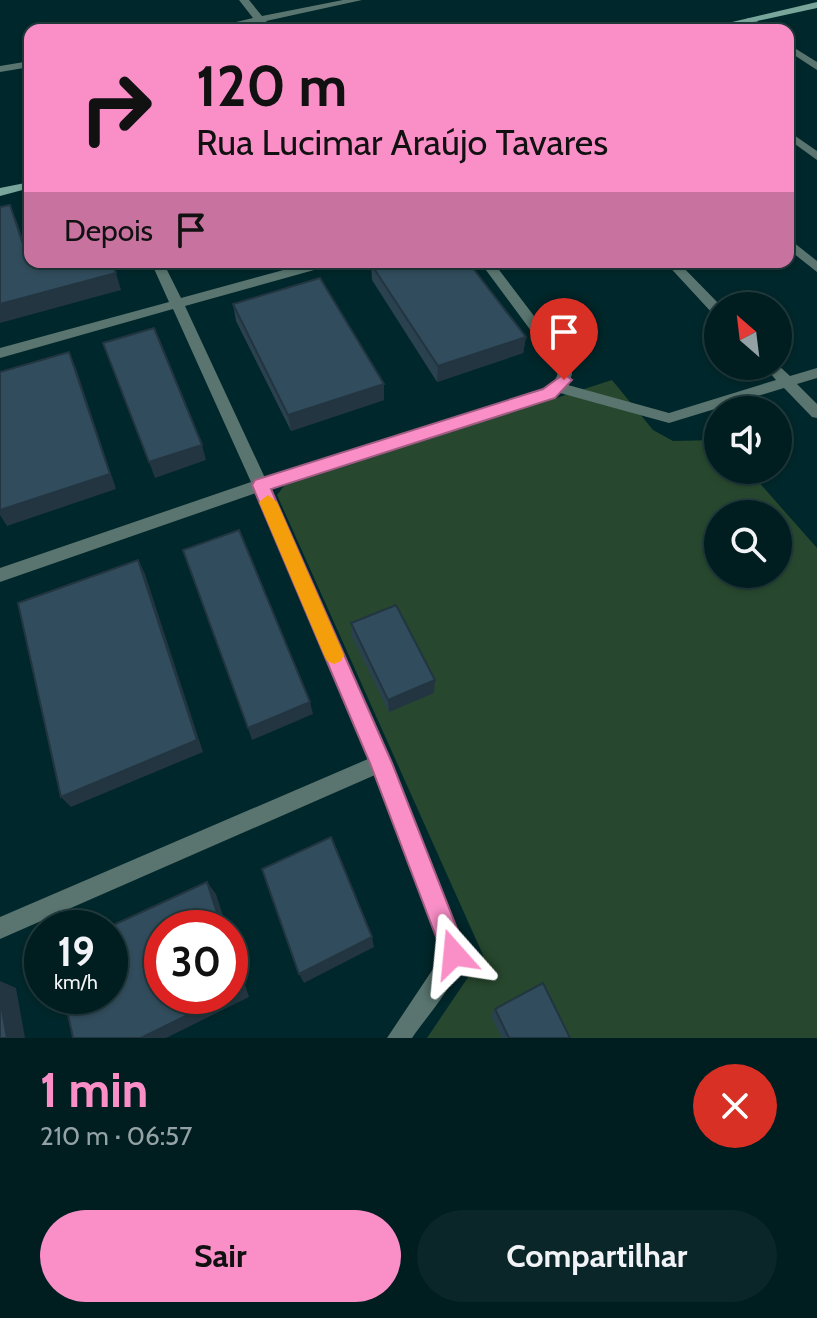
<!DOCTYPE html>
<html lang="pt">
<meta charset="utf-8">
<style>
:root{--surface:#001d20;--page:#0a2629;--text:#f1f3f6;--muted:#95a2a5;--line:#223b3e;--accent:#fa8fc8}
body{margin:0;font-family:Cabin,sans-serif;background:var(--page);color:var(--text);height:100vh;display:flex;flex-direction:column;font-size:30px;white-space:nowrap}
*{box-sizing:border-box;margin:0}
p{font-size:26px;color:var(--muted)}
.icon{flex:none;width:44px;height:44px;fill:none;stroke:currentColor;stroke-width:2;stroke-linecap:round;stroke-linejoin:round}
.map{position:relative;height:1038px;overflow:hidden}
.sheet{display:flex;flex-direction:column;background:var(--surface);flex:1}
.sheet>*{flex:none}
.hud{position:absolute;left:24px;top:24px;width:770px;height:244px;border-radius:16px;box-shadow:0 2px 6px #0004,0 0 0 2px var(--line);background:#fa8fc8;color:#111;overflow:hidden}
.needle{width:52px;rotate:332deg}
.buttons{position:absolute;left:704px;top:292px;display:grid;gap:16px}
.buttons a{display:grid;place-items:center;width:88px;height:88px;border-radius:50%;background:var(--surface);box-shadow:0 2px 6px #0004,0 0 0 2px var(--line);font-size:40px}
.speed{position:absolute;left:24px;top:910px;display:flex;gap:16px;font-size:40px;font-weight:700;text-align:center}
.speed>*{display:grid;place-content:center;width:104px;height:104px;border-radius:50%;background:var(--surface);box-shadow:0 2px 6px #0004,0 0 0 2px var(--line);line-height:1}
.speed small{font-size:20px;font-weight:400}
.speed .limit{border:12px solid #d22;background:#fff;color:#111}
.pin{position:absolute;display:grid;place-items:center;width:68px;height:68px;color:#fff;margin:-82px -34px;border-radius:50% 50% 50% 0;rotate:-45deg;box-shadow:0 0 8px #0007}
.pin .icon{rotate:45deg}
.me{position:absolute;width:88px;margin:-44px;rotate:342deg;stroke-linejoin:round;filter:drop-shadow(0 0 6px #0008)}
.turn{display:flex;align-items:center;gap:28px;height:168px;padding:0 40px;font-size:36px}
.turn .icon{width:104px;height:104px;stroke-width:2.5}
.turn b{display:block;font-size:56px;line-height:68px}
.then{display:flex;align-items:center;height:76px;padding:0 40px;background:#0003;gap:16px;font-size:30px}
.round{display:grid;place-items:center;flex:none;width:84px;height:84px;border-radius:42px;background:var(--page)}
.summary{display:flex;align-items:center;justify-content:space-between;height:136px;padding:0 40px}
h1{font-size:48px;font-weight:700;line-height:60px;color:var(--accent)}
.cta{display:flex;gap:16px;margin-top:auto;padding:16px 40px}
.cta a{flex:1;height:92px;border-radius:48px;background:var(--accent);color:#111;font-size:32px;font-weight:700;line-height:92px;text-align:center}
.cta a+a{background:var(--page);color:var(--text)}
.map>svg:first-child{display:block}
</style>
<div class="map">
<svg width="817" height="1038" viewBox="0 0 817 1038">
<rect width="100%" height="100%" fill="#00272b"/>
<!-- green -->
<path fill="#27482e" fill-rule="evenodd" d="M612,380l41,50 20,11 45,-1v30h30l69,78v490h-390l56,-83 -206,-460 7,-9zM718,514h60v60h-60z"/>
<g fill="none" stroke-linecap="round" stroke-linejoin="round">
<!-- street -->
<g fill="#5a756f" fill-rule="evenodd">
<path d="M239,0h10l13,16 81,-16h19l-96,21 7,9h-10l-6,-7 -36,7h-19l51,-12z"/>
<path d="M747,18h6l16,12h-11l-11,-8z"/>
<path d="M788,44l29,18v8l-29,-19z"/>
<path d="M30,61v6l-30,5v-6z"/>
<path d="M788,131l29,20v9l-29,-21z"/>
<path d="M788,238l29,23v11l-29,-23z"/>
<path d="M151,262h12l18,36 132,-36h21l-2,3 -147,41 80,172 279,-89c9,-6 16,-11 13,-23l-77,-104h13l76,100 3,12 -4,11 101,28 107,-33 -12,-14 14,-1 12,11 27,-8v10l-20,6 20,20v14l-5,-1 -28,-29 -115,35 -109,-30 -291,95 122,275 72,180c5,29 -35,71 -51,95h-25l56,-84 -2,-11 -66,-168 -375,164v-22l368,-158 -112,-266 -256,89v-14l251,-86 -78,-173 -173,49v-10l169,-46z"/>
<path d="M665,262h13l43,44h-3v9l-5,-1z"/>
</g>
<!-- secondary -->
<g fill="#79a69b" fill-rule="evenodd">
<path d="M817,2v6l-101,22h-18z"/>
<path d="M30,182v6l-30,8v-8z"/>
</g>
</g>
<!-- wall -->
<g fill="#2a414f">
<path d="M371,264l155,73 -3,16 -86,29 -65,-102z"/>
<path d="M233,304l151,80v16l-93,31 -55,-110z"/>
<path d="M351,623l83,70 -45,19 -37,-75z"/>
<path d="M495,1009l75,29h-68l-11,-22z"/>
</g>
<!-- shaded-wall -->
<g fill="#223540">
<path d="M10,205l7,17 13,38 -3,-4z"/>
<path d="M116,273l5,17 -121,33v-19z"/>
<path d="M526,337l-3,16 -86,29 1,-16z"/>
<path d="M69,352l7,16 40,121 -109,37 -7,-11v-5z"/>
<path d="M384,384v16l-93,31 -3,-16z"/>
<path d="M202,445l4,15 -51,18 -6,-16z"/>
<path d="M138,560l7,14 58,178 -132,55 -10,-10z"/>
<path d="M435,680l-1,13 -45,19 -1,-12z"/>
<path d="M310,702l3,12 -61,26 -4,-12z"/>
<path d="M207,882l9,12 11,34h-5z"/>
<path d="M372,937l2,10 -70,36 -5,-9z"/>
<path d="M230,938l19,59 -83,41h-25l85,-42h4z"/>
<path d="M0,981l16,7 9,50h-18l-7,-39z"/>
</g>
<!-- building -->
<g fill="#314c5c" stroke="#223540" stroke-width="2">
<path d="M10,205l17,51h3v6h81l5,11 -116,31v-97z"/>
<path d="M377,262h91l58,75 -88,29 -67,-102z"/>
<path d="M320,278l64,106 -96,31 -55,-111z"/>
<path d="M154,328l48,117 -53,17 -46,-119z"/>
<path d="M69,352l41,122 -110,36v-138z"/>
<path d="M239,530l71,172 -62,26 -65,-178z"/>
<path d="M138,560l59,180 -136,57 -43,-194z"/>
<path d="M396,605l39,75 -47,20 -37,-77z"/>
<path d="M331,837l41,100 -73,37 -37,-105z"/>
<path d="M207,882l15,46h-60v68h64l-85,42h-68l-9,-42h46v-68h-3z"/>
<path d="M230,954l11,35 -11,5z"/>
<path d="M543,983l27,55h-61l-14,-29z"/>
<path d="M0,999l7,39h-7z"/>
</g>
<!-- route -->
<path fill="#fa8fc8" stroke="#a25d82" stroke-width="2" d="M564,374l8,6 -17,18 -284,91 121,274 75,191 -4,9 -9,3 -8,-3 -76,-200 -118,-278 3,-5 288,-91z"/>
<!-- slow -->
<path fill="#f59e0b" d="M268,495l9,7 67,153 -3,6 -7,3 -7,-3 -3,-6 -65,-153z"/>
</svg>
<div class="buttons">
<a><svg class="needle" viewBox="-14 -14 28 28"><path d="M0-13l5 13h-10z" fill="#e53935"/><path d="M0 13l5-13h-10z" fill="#95a2a5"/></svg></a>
<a><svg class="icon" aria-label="sound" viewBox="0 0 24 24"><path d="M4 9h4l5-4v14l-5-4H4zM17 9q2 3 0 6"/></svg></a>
<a><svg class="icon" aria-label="search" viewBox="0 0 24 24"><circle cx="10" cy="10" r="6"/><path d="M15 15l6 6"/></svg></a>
</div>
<div class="speed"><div>19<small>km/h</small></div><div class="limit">30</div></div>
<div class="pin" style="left:564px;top:380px;background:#d93025"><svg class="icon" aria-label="arrive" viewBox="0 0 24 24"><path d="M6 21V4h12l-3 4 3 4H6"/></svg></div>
<svg class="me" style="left:454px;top:954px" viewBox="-20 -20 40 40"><path d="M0-17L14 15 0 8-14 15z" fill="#fa8fc8" stroke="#fff" stroke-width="4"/></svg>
<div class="hud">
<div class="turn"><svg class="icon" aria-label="right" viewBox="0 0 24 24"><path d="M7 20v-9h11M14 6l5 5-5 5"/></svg><div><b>120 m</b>Rua Lucimar Araújo Tavares</div></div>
<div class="then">Depois<svg class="icon" aria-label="arrive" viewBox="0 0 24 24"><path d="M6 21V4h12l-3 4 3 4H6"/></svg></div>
</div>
</div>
<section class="sheet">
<div class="summary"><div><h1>1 min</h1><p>210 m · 06:57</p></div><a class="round" style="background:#d93025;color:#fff"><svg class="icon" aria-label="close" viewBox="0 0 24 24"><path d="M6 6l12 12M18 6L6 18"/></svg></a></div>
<div class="cta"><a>Sair</a><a>Compartilhar</a></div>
</section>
